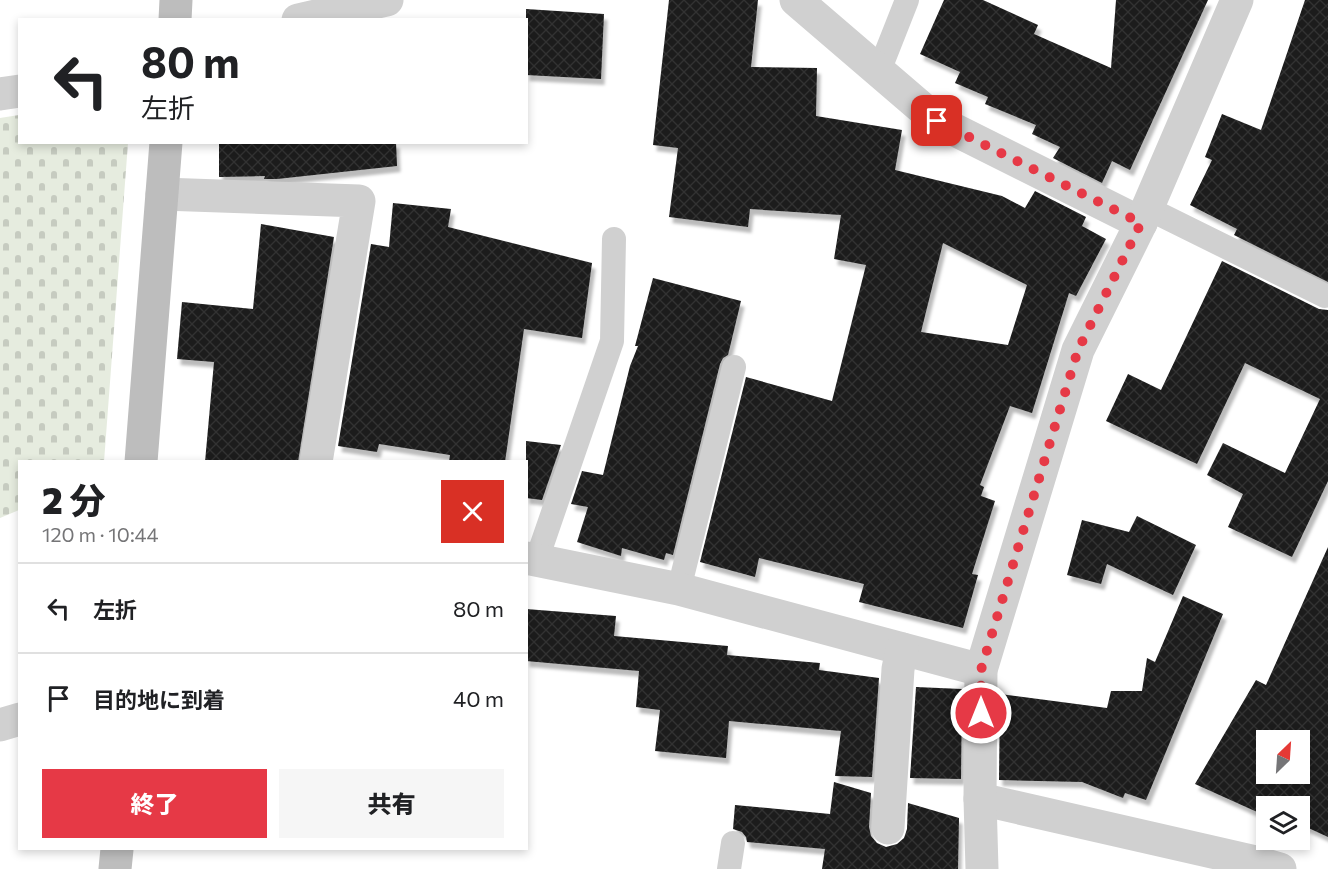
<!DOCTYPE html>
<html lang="ja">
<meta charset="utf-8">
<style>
:root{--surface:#fff;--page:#f6f6f6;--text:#202124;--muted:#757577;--line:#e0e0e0;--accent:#e63946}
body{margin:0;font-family:Commissioner,"Noto Sans JP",sans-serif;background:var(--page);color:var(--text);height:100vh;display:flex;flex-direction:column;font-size:22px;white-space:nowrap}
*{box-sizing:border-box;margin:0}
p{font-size:20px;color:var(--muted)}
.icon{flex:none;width:33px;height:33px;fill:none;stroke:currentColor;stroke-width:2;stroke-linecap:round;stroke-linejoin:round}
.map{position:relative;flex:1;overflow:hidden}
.details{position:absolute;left:18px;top:460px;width:510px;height:390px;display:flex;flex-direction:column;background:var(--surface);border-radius:0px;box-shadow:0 3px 9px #0003}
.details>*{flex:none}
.top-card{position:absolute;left:18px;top:18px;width:510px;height:126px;border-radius:0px;box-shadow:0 3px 9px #0003;background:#fff;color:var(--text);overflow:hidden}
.needle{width:39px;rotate:25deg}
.buttons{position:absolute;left:1256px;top:730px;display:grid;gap:12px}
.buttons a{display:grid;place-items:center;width:54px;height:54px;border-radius:0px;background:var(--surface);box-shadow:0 3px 9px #0003;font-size:30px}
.pin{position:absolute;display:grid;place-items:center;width:51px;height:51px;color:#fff;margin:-26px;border-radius:12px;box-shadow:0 3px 9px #0006}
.me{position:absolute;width:66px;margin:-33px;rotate:0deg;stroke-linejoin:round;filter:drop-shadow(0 0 4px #0008)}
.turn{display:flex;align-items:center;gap:21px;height:126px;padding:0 24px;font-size:27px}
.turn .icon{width:78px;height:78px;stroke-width:2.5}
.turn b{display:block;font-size:42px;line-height:51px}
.round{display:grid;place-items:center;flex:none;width:63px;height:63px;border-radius:0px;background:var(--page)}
.overview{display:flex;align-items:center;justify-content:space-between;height:102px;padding:0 24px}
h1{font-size:36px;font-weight:800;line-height:45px}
.cta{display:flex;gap:12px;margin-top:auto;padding:12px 24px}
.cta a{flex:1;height:69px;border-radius:0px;background:var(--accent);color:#fff;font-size:24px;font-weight:800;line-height:69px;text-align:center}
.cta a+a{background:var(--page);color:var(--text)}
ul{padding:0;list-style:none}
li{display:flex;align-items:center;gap:18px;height:90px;padding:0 24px;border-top:2px solid var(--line)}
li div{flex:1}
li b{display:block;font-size:22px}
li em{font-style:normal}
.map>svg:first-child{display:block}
</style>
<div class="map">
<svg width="1328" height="869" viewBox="0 0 1328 869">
<defs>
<pattern id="cemetery-stones" width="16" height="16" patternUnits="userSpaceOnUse" patternTransform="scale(1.5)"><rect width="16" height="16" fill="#e6ecdf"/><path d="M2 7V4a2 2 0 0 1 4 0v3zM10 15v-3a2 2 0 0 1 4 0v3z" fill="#c6cbc0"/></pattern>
<pattern id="building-cross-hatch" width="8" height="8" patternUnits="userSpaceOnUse" patternTransform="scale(1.5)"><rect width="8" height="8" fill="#1a1a1a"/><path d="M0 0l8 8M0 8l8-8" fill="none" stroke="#333"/></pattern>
<filter id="shadow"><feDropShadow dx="3.5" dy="6" stdDeviation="1.5" flood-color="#0004"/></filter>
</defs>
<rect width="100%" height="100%" fill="#fff"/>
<!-- cemetery -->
<path fill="url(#cemetery-stones)" d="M19,115l1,27 108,1 -24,319h-84l-1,48 -19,8v-400z"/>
<!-- building -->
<g fill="url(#building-cross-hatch)" fill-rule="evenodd" filter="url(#shadow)">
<path d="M669,0h89l-7,67 66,1 -1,48 86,14 -7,40 107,26 23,12 10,-17 51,26 -4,9 24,13 -30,57 -7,-3 -37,120 -22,-7 -30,79 4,2 -3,9 14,5 -23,73 6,1 -15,53 -104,-26 5,-18 -105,-26 -4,19 -55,-15 46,-185 86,24 34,-136 -32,-6 7,-44 -91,-6 -2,18 -79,-10 9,-69 -25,-3zM943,243l84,42 -19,60 -87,-13z"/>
<path d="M944,0h39l55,25 -4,9 77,34 5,-68h92l-78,170 -18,-9 -10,22 -49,-25 7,-11 -28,-13 4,-9 -51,-21 3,-7 -33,-14 5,-11 -40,-18z"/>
<path d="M1305,0h23v282l-94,-47 3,-6 -47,-24 22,-45 -7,-3 17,-43 39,16z"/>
<path d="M526,9l78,5 -3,65 -75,-4z"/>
<path d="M219,142h177l1,24 -120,13h-13l1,-3 -46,1z"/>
<path d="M393,203l58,6 -3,18 144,36 -10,75 -58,-9 -19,133h-56l1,-7 -71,-11 -2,8 -39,-6 33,-202 18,3z"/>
<path d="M261,224l73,13 -36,225h-93l9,-100 -37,-3 5,-57 71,7z"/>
<path d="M1222,261l97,48 9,1v171l-36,76 -64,-30 15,-33 -36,-19 16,-32 62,30 35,-74 -75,-36 -48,101 -91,-43 22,-47 33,16z"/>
<path d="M653,278l88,23 -13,54 -5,3 -3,6 -47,191 -7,-2 -2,7 -42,-12 -1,8 -44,-14 11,-35 -17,-3 11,-33 21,4 27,-109 8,-20h-3z"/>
<path d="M526,441l35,4 -19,55 -16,-2z"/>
<path d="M1137,516l59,29 -23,50 -66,-31 -6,20 -34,-9 15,-55 47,12z"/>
<path d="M1328,547v290l-26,-12 -3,6v-24h-33v9l-71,-32 61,-104 10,5zM1266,741h33v33h-33z"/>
<path d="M1183,596l40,18 -77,186 -21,-7 -2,5 -41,-16 -83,-2 1,-86 107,14 4,-17h31l5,-33 8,4z"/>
<path d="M526,609l90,7 -2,20 114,10 -1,9 93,8 -1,7 60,8 -7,99 -37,-1 6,-45 -112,-10 -3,37 -71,-7 5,-41 -24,-3 3,-36 -113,-10z"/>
<path d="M916,687l46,2 -1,90 -51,-1z"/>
<path d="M834,782l37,11 -2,34 2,9 6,7 9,4 11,-3 7,-6 3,-9 1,-26 51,15 -1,51h-136l3,-20 -78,-7 -1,-5 -4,-5 -9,-3 2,-24 95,9z"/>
</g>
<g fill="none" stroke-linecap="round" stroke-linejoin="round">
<!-- lane -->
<g stroke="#d0d0d0" stroke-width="24">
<path d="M879,71l28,-71"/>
<path d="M1147,208l178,88"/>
<path d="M537,559l75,-218 2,-102"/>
<path d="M679,589l55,-222"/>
<path d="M729,869l4,-26"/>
</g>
<!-- street -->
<g stroke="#d0d0d0" stroke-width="33">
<path d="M796,0l141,121 204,102"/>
<path d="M298,20l89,-20"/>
<path d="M0,94l20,-3"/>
<path d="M162,194l197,7 -43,261"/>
<path d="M526,558l153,31 302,81"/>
<path d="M0,725l20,-6"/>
<path d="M980,799l276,63 24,7"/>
<path d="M888,828l10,-159 4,-20"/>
<path d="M982,869l-2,-70 1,-129 97,-320 63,-127 96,-223"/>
</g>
<!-- secondary -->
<g stroke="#bdbdbd" stroke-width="33">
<path d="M175,20l1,-20"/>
<path d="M141,462l25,-320"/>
<path d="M115,869l2,-20"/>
</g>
</g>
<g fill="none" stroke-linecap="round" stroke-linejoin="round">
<!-- route -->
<path stroke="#e63946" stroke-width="10" stroke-dasharray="0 18" d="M937,121l204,102 -63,127 -97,320v43"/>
</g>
</svg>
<div class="buttons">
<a><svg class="needle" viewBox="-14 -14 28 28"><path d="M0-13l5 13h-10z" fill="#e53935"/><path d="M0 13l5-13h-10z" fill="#757577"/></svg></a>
<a><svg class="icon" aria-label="layers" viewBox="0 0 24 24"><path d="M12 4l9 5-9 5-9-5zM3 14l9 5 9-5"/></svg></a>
</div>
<div class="pin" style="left:937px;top:121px;background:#d93025"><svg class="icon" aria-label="arrive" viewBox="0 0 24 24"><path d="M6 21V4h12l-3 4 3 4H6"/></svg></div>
<svg class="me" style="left:981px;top:713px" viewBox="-20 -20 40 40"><circle r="17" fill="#e63946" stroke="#fff" stroke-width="3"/><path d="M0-11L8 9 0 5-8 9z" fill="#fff"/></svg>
<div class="top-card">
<div class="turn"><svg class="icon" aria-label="left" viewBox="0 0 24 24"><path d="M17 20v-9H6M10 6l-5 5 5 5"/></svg><div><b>80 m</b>左折</div></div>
</div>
<section class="details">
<div class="overview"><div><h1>2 分</h1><p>120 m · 10:44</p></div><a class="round" style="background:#d93025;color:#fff"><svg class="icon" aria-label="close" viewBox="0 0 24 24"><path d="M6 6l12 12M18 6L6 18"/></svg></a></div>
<ul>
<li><svg class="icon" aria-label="left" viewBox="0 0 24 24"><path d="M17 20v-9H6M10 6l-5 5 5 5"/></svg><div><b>左折</b></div><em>80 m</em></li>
<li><svg class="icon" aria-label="arrive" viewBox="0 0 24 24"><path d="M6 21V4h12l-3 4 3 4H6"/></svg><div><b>目的地に到着</b></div><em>40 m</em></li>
</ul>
<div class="cta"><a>終了</a><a>共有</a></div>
</section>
</div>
